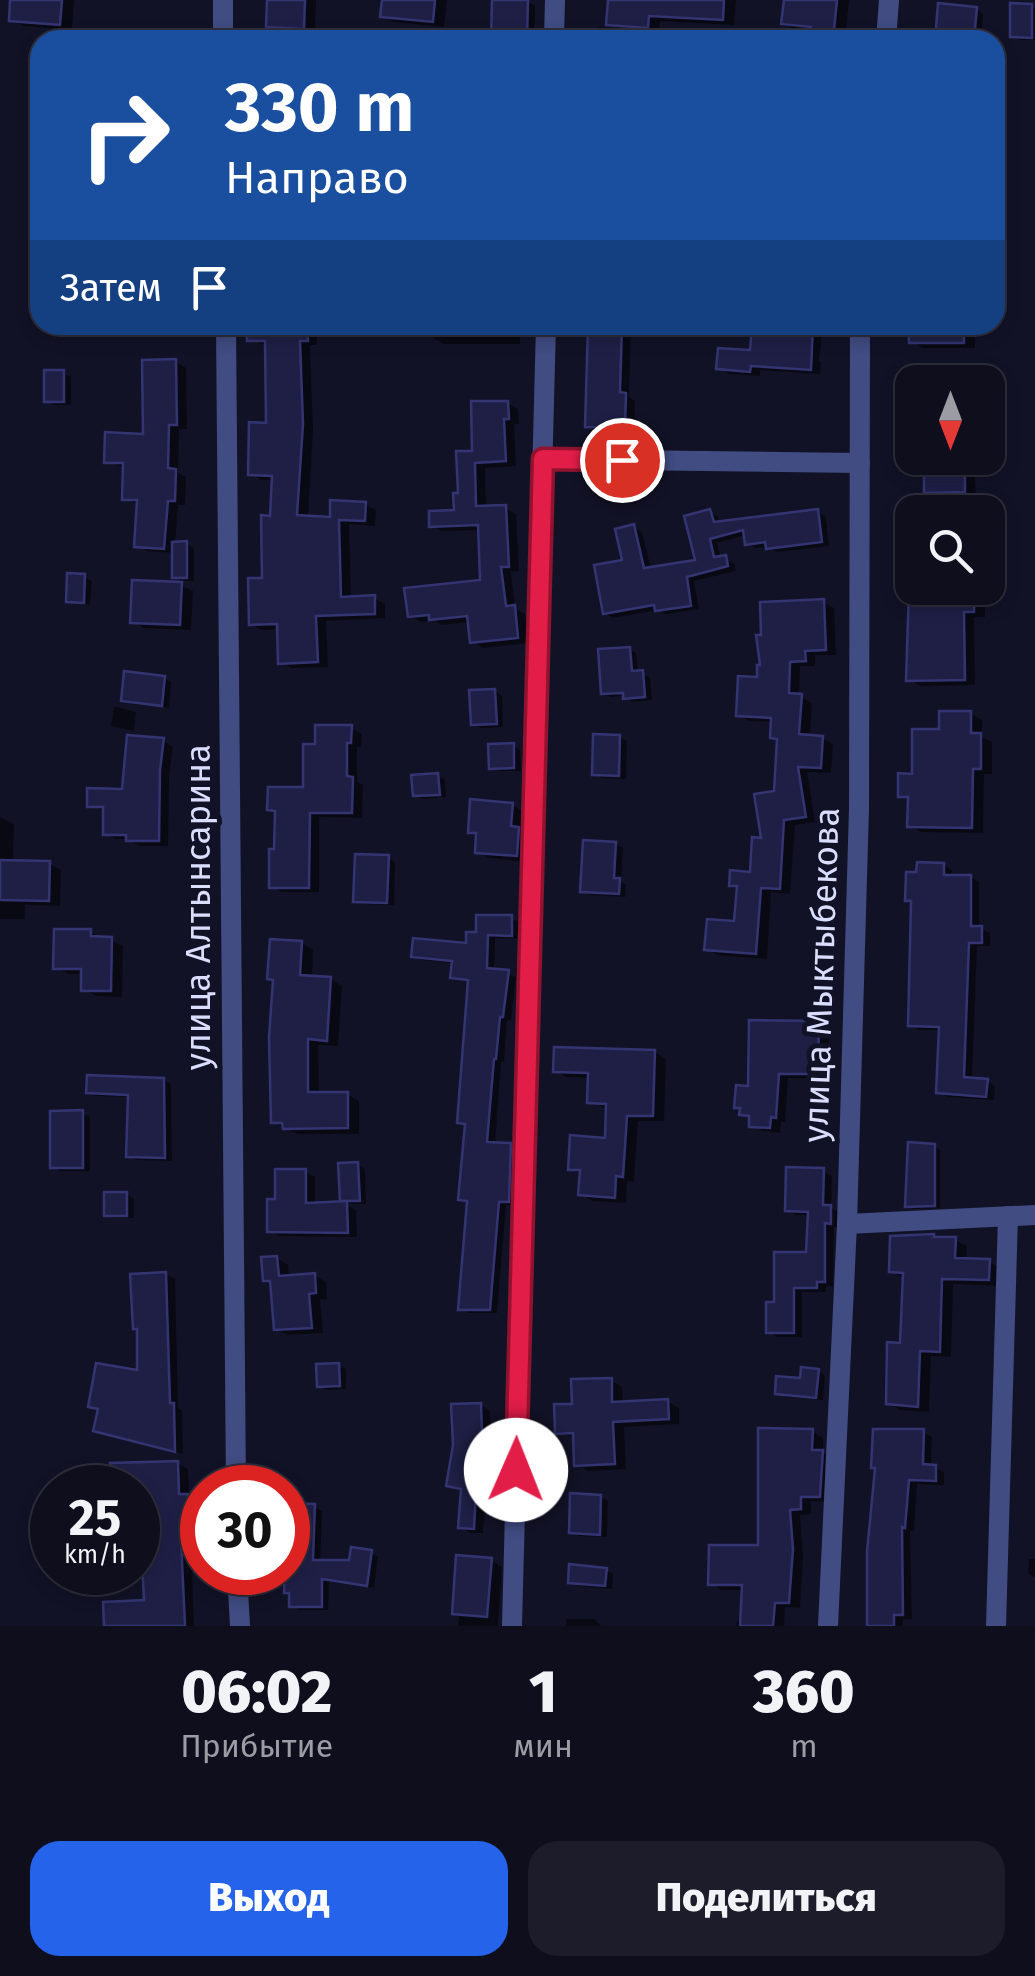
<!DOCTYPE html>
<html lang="ru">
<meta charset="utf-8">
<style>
:root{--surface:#0e0e1d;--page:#1c1c2a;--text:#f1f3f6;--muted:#9b9ca4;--line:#2e2e3b;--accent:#2563eb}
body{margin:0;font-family:"Fira Sans",sans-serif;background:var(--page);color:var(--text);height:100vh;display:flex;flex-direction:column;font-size:38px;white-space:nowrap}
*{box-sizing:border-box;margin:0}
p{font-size:32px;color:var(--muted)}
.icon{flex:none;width:55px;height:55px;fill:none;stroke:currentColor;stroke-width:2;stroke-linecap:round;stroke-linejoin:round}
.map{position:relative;height:1626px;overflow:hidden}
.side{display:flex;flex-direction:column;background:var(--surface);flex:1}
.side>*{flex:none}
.hud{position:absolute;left:30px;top:30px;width:975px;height:305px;border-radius:30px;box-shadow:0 5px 15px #0003,0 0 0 2px var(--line);background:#1a4fa0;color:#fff;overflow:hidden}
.needle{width:65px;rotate:180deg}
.fabs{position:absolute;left:895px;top:365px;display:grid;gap:20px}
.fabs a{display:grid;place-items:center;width:110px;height:110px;border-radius:20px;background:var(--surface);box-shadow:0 5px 15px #0003,0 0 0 2px var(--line);font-size:50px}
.speed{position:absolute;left:30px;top:1465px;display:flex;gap:20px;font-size:50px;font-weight:700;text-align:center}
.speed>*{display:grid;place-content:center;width:130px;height:130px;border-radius:50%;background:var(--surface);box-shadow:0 5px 15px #0003,0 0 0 2px var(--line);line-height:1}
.speed small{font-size:25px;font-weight:400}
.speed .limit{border:15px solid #d22;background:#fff;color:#111}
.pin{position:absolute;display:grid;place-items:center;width:85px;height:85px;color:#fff;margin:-42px;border:5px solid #fff;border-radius:50%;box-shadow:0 2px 10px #0007}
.me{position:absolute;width:110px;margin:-55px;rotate:1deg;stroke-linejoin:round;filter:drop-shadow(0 0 8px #0008)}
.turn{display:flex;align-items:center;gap:35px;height:210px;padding:0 30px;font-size:45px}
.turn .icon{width:130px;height:130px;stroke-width:2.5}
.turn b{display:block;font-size:70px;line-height:85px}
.then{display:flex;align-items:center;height:95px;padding:0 30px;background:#0003;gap:20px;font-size:38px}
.eta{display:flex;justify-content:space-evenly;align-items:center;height:170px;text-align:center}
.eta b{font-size:60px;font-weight:800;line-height:70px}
.action{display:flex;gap:20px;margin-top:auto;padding:20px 30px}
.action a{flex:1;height:115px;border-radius:30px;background:var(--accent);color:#fff;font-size:40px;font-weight:800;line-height:115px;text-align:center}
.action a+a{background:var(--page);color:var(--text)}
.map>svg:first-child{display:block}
</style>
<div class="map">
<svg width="1035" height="1626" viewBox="0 0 1035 1626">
<rect width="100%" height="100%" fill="#121227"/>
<!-- shadow -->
<g fill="#0007">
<path d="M13,0h61l-2,30 -49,-4 -12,-7z"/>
<path d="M270,0h46l-1,34 -35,-1 -12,-7z"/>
<path d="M375,0h72l-3,27 -50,-5 -11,-6 1,-15z"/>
<path d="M611,0h125l-2,25 -74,-4 -1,12 -27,-2 -1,9h-34l1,-13 19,1 -8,-4z"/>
<path d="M786,0h63l-4,40h-31l-1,-9 -18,-1 -11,-7z"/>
<path d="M528,2l7,4 -1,34 -40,-2z"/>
<path d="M1031,6l4,2v32h-15l-8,-4z"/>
<path d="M976,9l7,5 -2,26h-40z"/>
<path d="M140,325h40v3h-34z"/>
<path d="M249,325h68v20h-7l3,86 -5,87 24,1 33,-15 11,6 -1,16 -26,-2 2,75 23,-1 11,6v14l-59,3 2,46 -37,1 -10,-6 -2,-33 -17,1 -11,-6 13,-43 10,-101h-13l-10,-7 17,-48v-79l-19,-6z"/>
<path d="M433,325h87v19h-76l-11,-6z"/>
<path d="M581,325h50l-2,72 6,4 -1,32 -37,-2 -10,-5 3,-95z"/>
<path d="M755,325h68l-4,36 2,1 -1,12 -60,-4v6l-31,-2 -10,-6 34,-15z"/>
<path d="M912,325h63v23h-52l-11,-6z"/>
<path d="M176,362l10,6 1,61h-8l-1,44 8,4 -1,28h-7l-3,39h11l8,4v33h-13l-7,-4v-24l-27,-2 -11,-6 3,-40 -15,-7 1,-30 -19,-7 39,-25z"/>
<path d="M63,373l8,4v28h-17l-8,-4z"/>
<path d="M911,390h1v34l-2,-2z"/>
<path d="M508,403l10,6 1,15h-5l2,42 -31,2 1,40h20l10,6 3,57 -8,1 4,36 10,6 3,29 -45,5 -10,-6 -3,-20 -28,3 -7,-4 -14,1 -11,-6 73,-34 -2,-52 -39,1 -10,-6 25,-12 17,-60z"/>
<path d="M964,468l11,6 1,23 -22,1 1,14h-28l-1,-39z"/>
<path d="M710,512l8,5 2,6 97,-11 9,5 3,29 -52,6 -9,-5 -12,1 -9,-5 -1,-8 -29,8 4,15 13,5 2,8 -42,10 5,28 -33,5 -8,-4 -45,8 -8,-5 20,-51 8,-35 9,5 9,37 47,-7z"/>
<path d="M905,520h7v68l73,1v28h-11l1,68 -55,1 -11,-7 3,-102 -13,-7 -1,-18h8z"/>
<path d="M84,577l8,4 -2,24 -22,-5z"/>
<path d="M181,585l12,6 -2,39 -47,-2 -11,-7z"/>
<path d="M823,602l11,6 2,47h-21v11h-15l-1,30 13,7 -2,35h12l11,6 -2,29 -24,-1 8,50 -20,3 -5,69 -19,-2 -4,67 -50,-4 -10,-6 29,-25 3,-35 -7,-5 20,-10 25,-81 2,-52 -7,-4 1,-15 -24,-1 -10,-6 21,-35z"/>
<path d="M629,649l7,4 2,20 12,4 2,23 -19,2 -8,-6 -14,1 -8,-4z"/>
<path d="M164,678l7,4 -2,26 -38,-4 -7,-4z"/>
<path d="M495,691l7,5 1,31 -22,1 -8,-5z"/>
<path d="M114,706l22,6 -2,19 -23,-5z"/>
<path d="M971,714l11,6v17l10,5v32h-8l-1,59 -62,-1 -11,-7v-24l-10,-6 42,-64z"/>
<path d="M351,728l11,6 -1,13h-4v35l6,3 -1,33 -43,-1v75h-37l-11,-6 6,-73 -7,-4 35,-19 12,-44z"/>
<path d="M619,737l8,4 -1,38 -24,-1 -7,-4z"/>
<path d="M163,741l10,6 -4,30 -1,69h-29l-11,-7h-13l-10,-6v-22l-16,-6 36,-14z"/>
<path d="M513,745l7,5 1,21h-22l-8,-4z"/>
<path d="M438,776l7,4 1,17 -24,2 -7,-4z"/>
<path d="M512,805l12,7 -2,19 8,5 -2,26 -39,-4 -11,-6 1,-15 -9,-5z"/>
<path d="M0,817l14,7 -1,39 37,1 11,6 -1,36 -35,-1v14h-25z"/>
<path d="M616,844l7,4 -2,34 5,3 -1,12 -35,-2 -8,-4z"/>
<path d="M388,858l7,4 -1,43 -31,-1 -7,-4z"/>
<path d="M944,865l8,5v7h19l8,5v46l11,5v13h-13l-5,134 15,1 8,5 -1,14 -47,-3 -8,-5 2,-62h-22l-9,-5 3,-122 -6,-4z"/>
<path d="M511,918l8,4v17l-24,-1 -1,33 22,6 -5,43h-4l-3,42h-3l-6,83h15l8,5 -1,55h-11l-9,108h-29l-7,-5 8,-104 -8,-5 6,-73 -7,-4 10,-140 -17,-6 1,-13 -32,-3 -8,-4 54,-11 10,-10z"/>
<path d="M90,932l33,14 -1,51 -26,-1 -12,-6v-16h-16l-12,-7z"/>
<path d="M302,943l11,7 -1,28 18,1 12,7 -4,60 -20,-1 1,49h28l12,7v33h-62l-24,-12 2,-141z"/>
<path d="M818,1023l11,6 -1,50 -40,-1 -3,44h-4l-1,11 -18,-2 -11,-6 1,-5 -15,-14 14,-18z"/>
<path d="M655,1052l11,7 -2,62h-26l-4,61 -7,-1 -1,22 -34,-2 -11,-7 1,-19 -11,-7 36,-28 1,-31 -18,-7 1,-24 -24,-1 -11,-6z"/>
<path d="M163,1080l8,4 1,77 -36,-1 -8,-4 2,-59 -34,-1 -7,-4z"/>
<path d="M82,1113l8,4v54h-30l-7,-5z"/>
<path d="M934,1146l6,4v58l-26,1 -6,-3z"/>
<path d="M357,1165l8,4 1,35h-20l10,6 1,27 -78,-1 -9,-5 7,-30 28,-30 10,6v28l34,-1 -7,-4z"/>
<path d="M823,1171l9,5 -1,32 9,5 -1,14h-5l-1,59h-7v6h-24v45h-25l-9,-5 9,-27 31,-50 2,-40h-14l-9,-5z"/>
<path d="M127,1194l7,5v19h-20l-8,-4z"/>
<path d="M934,1236l21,4 12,6 -1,15 23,1 12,6 -1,18 -47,-2 -2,73 -20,-1 -2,56 -29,-2 -12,-7 14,-58 1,-67 -11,-7z"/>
<path d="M277,1258l11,7 1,12 25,-2 12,7 1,17h-7l3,34 -35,2 -12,-6 -3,-45 -7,-4z"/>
<path d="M166,1274l9,5 3,129 4,2 1,44 -79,-19 -9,-5 5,-19 -9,-5 49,-33z"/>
<path d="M338,1365l8,4v20l-20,1 -7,-4z"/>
<path d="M818,1371l7,5 -2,24 -38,-3 -8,-4z"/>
<path d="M611,1380l11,7 1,17 45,-2 11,6v16l-55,3 2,42 -38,2 -11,-7 -2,-26 -17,-6 16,-26z"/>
<path d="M481,1405l9,6 2,57 15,6v15l-6,-1 -2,9 -13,-2 -3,38h-13l-9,-6 2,-36 -14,-6z"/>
<path d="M812,1431l11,7v15l10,6 -2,43 -20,-1v13l-11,1 3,41 -3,52 -15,-1 -1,19h-48l1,-5h5l2,-31h-22l-11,-6 49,-36z"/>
<path d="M923,1432l9,5 -1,30 13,5v13l-27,-1 -3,47h-4l2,88h-9v7h-37v-4h4l7,-154z"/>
<path d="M177,1463l11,6 1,28 9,5 1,42h-8l3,82h-88l41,-23 -6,-115h-18l-9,-6z"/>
<path d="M601,1497l7,4 -1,36 -29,-1 -7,-4z"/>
<path d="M315,1507l7,4 -2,51h31l20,-9 7,4 -4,31 -45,-6 -1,28h-29l-7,-5z"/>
<path d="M1029,1559h6v19l-7,-5z"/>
<path d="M491,1560l11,7 -4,59h-40l1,-11 -4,-2z"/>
<path d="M606,1570l7,4 -1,15 -34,-3 -7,-4z"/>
<path d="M566,1619h28l7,7h-35z"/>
</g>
<!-- building -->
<g fill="#1f1f46" stroke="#333471" stroke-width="2.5">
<path d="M10,0h52l-2,25 -51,-4z"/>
<path d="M267,0h38l-1,29 -38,-2z"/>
<path d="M382,0h53l-2,22 -53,-5z"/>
<path d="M492,0h36l-1,40 -36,-1z"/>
<path d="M608,0h116l-1,20 -74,-4 -1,12 -42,-3z"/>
<path d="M784,0h53l-4,40h-24l2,-13 -30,-3z"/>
<path d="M938,3l39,4 -3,33h-39z"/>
<path d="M1010,3l22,1v34l-22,-1z"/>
<path d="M247,325h60l1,16h-8l3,83 -6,91 33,2v-17l36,2 -1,19 -26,-1 2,77 34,-2v19l-59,2 2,46 -40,2 -1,-40 -28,1 -1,-47h14l-1,-63 9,1 2,-40 -24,-1 1,-53 17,1 -1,-82h-18z"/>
<path d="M588,325h34l-2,67 6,1 -1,35 -40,-1z"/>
<path d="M752,325h61l-2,45 -60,-4 -1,6 -34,-3 2,-21 32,2z"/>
<rect x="909" y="325" width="55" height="18"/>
<path d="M176,359l1,66h-8l-1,43 8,1 -1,32h-7l-4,48 -30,-2 3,-47h-15l1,-37h-19l1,-31 38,2 -1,-74z"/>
<rect x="44" y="370" width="20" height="32"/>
<path d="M471,401h37l1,18h-5l2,42 -31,2 1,43 30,-1 3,62h-8l5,39 9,-1 3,33 -48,5 -3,-27 -38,4v-5l-21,2 -4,-29 76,-8 -2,-55 -49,2v-16l25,-1 -1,-17h5l-2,-42h16z"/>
<path d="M965,465v27l-41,1v-23h14v-4z"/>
<path d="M710,509l4,13 104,-13 4,33 -56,7 -1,-7 -20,3 -2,-15 -33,9 4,18 12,-2 2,11 -41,11 4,29 -36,5 -1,-6 -51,9 -9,-49 28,-5 -7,-31 19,-5 10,44 51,-8 -11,-44z"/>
<path d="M187,541v37h-15v-36z"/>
<path d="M67,573l18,1 -1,29 -18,-1z"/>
<path d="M132,580l50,2 -2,43 -50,-2z"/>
<path d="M909,588h66l-1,24h-10l1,68 -59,1z"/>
<path d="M824,599l2,51 -21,1 1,10 -16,1 -1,31 13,1 -3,40 24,2 -2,32 -23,-1 8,50 -22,3 -4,69 -19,-1 -5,66 -52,-4 3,-31 27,2 3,-35h-8l1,-16 20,2 2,-35 9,1 -7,-44 20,-3 3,-52 -7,-1 1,-20 -35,-2 2,-40 19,1v-12h3l-4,-30h5l-1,-33z"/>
<path d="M630,647l2,24 11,-1 2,27 -22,2v-6l-22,1 -3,-45z"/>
<path d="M124,671l41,5 -3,30 -41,-5z"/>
<path d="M495,689l2,35 -26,1 -2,-35z"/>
<path d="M939,711h32v22h10v36h-8l-1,59 -65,-1 1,-30h-10v-24l14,1v-45h27z"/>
<path d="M315,725h37l-1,18h-4v33l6,1 -1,36h-42l-1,75h-40v-39h5l1,-38 -8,-1 1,-23h35v-43h12z"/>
<path d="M593,734l27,1 -1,41 -27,-1z"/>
<path d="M127,735l37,3 -4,32 -1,71h-33v-6h-23v-28h-16v-19l35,1z"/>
<path d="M514,743v25l-25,1 -1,-25z"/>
<path d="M438,773l2,22 -27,1 -2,-21z"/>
<path d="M470,799l43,4 -2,23 8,1 -2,29 -42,-3 1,-20h-8z"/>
<path d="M583,840l33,2 -2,36h6l-1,16 -39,-2z"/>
<path d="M355,854l34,1 -2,48 -34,-1z"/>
<path d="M0,860l50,1 -1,40 -49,-1z"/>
<path d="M917,862l27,1v12h27v51h11v17h-13l-5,134 24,2 -2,18 -50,-4 3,-66 -31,-1 3,-125h-6l1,-29h10z"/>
<path d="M476,915h36v21l-24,-1 -1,33 22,2 -6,47h-3l-4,42h-2l-7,83 24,1 -2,59h-10l-9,108h-32l9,-109 -9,-1 7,-76 -8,-1 11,-143 -18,-2 2,-17 -41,-4 2,-19 53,5v-11h10z"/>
<path d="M54,929h37v7l21,1 -1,54h-30v-22h-28z"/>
<path d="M270,939l32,2 -2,34 31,2 -4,64 -19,-2v53h40v36l-65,1 -1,-6h-11l-2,-86 4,-57 -6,-1z"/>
<path d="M749,1020l70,1 -1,53h-39l-3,44 -5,-1 -1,11 -21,-1v-11l-10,-1 1,-7h-6l2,-23 12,1z"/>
<path d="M554,1047l101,3 -2,66h-26l-4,61 -7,-1 -1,22 -37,-3 2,-25h-12l2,-35 35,3 1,-34 -19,-1 1,-30 -35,-1z"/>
<path d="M87,1075l77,3 1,80 -39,-1 2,-62 -42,-2z"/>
<path d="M83,1110v58h-33v-57z"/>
<path d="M908,1142l27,2v62l-30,1z"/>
<path d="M358,1162l2,39h-20l-2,-38z"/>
<path d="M786,1167l38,1 -1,37h8v19l-6,-1v59h-8v6h-23v45h-28v-31h8v-50h32l2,-40 -23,-1z"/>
<path d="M275,1169h31v34l41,-2 1,32 -81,-1v-33h8z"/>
<rect x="104" y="1192" width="23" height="24"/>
<path d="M934,1234v3h22l-1,21 35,1 -1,21 -47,-1 -2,73 -20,-1 -2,56 -32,-3 1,-62 13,1 3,-70 -14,-1 1,-36z"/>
<path d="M277,1256l2,20 36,-3 1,20 -7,1 3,34 -38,2 -4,-49h-7l-2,-24z"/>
<path d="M166,1272l4,131h4l1,49 -82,-21 5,-22 -10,-2 8,-44 41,7v-41h-4l-3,-55z"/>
<path d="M339,1363l1,23 -23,1 -1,-23z"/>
<path d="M801,1367l18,2 -3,29 -41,-4 1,-18 24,2z"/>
<path d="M612,1378v24l56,-3 1,20 -56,3 2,42 -41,2 -1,-33 -18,1 -1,-30h18l-1,-25z"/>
<path d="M481,1403l2,61 15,2v19l-7,-1 -1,9 -14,-2 -2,38 -16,-1 3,-39 -15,-3 7,-41 -2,-41z"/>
<path d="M758,1428l55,1 -1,21h11l-3,47h-19v12l-11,1 3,39 -4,54h-14l-2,23h-33l2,-41h-34l1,-40h49z"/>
<path d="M873,1429h51l-1,35 13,1v16l-27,-1 -4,48 -3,-1 1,88h-9v11h-27v-74l8,-84h-4z"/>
<path d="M178,1461l1,33h9l1,45h-8l4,87h-81l-1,-24 41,-2 -6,-117 -27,1 -1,-21z"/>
<path d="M570,1493l31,2 -1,40 -31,-2z"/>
<path d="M288,1503l27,1 -2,56h36l2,-13 21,3 -5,36 -45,-7v28h-33v-14h-5z"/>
<path d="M456,1555l36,3 -5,59 -35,-3z"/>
<path d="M569,1564l38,4 -2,18 -37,-3z"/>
</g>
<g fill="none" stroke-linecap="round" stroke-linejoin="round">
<!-- minor -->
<g stroke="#404c82" stroke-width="20">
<path d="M223,0v40"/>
<path d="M554,40l1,-40"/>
<path d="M886,40l3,-40"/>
<path d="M226,325l10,1163"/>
<path d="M543,459l317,4"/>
<path d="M847,1224l188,-9"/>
<path d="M237,1572l3,54"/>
<path d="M512,1626l34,-1301"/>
<path d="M828,1626l19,-402 12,-416 1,-483"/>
<path d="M996,1626l12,-410"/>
</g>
</g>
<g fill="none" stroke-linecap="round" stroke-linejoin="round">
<defs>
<path id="route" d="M516,1470l27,-1011 79,1"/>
</defs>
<!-- route casing -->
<use href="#route" stroke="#92132f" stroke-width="25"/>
<!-- route -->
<use href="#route" stroke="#e11d48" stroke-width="18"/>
</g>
<g text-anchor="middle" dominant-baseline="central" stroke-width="10" stroke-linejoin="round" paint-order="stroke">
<!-- street labels -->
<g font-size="35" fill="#daddfc" stroke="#121227">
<text transform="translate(198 907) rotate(-90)">улица Алтынсарина</text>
<text transform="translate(821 975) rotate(-88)">улица Мыктыбекова</text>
</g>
</g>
</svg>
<div class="fabs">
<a><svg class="needle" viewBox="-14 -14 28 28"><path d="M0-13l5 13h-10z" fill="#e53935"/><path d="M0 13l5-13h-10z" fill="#9b9ca4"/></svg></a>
<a><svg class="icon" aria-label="search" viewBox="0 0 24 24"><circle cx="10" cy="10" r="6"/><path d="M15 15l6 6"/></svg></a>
</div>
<div class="speed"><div>25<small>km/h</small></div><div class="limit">30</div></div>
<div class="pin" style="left:622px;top:460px;background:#d93025"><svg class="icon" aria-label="arrive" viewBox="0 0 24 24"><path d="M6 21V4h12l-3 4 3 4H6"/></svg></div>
<svg class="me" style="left:516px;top:1470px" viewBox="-20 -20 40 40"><circle r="19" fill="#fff"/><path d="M0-13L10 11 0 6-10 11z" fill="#e11d48"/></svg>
<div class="hud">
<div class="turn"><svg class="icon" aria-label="right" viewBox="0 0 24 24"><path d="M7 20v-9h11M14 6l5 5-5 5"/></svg><div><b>330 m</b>Направо</div></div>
<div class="then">Затем<svg class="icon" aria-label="arrive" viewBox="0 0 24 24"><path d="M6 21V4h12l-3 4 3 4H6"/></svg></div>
</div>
</div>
<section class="side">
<div class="eta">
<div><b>06:02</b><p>Прибытие</p></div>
<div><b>1</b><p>мин</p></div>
<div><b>360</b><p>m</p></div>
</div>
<div class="action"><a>Выход</a><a>Поделиться</a></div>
</section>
